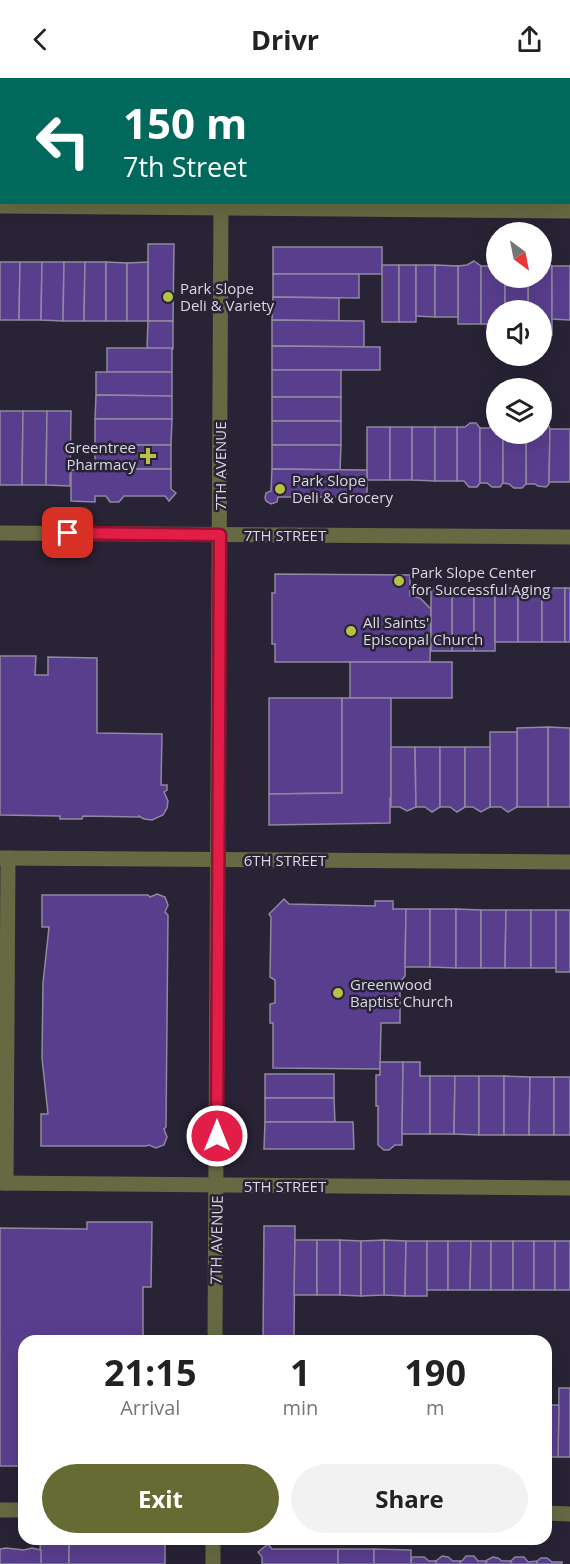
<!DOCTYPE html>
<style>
:root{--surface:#fff;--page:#f2f2f2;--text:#222;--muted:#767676;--accent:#666a33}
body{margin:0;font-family:"Open Sans",sans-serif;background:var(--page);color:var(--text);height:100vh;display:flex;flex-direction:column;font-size:22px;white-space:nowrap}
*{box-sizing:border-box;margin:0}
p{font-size:20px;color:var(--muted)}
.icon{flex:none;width:33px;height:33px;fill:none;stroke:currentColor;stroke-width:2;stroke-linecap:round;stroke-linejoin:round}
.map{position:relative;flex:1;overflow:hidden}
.side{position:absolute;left:18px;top:1257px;width:534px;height:210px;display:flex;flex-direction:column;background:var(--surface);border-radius:18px;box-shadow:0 6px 24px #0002}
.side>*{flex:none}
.top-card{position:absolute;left:0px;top:0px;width:570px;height:126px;box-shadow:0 6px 24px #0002;background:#00695c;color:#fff;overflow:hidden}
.needle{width:39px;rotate:148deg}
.fabs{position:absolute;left:486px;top:144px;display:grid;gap:12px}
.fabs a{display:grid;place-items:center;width:66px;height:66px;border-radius:50%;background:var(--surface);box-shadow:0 6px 24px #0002;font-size:30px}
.pin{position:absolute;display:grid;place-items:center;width:51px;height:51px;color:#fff;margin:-26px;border-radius:12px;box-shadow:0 3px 9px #0006}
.me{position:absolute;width:66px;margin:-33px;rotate:0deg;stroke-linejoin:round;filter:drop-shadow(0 0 4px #0008)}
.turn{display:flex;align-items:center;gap:21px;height:126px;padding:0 24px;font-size:27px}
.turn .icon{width:78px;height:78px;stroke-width:2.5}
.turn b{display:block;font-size:42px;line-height:51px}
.eta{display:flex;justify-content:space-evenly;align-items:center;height:102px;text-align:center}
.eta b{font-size:36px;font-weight:700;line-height:42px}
.action{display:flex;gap:12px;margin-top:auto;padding:12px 24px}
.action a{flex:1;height:69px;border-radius:36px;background:var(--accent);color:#fff;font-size:24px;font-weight:700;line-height:69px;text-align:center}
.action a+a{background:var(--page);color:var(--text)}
header{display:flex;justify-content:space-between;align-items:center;height:78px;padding:0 24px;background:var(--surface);font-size:27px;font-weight:700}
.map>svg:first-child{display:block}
</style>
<header><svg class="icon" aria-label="back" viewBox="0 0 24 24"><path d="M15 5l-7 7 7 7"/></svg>Drivr<svg class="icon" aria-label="share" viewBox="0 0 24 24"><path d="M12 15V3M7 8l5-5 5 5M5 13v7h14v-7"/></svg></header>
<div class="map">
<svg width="570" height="1486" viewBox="0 0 570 1486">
<rect width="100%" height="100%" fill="#282335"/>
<!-- building -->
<g fill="#5a3e8e" stroke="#8e899f" stroke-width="1.5">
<rect x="86" y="0" width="90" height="2"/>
<rect x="275" y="0" width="79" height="2"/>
<path d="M555,0h15v92h-2v-90h-20l7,-1z"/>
<rect x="0" y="18" width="2" height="56"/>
<path d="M148,166h26l-1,77h-25z"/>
<rect x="273" y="169" width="109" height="27"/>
<path d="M474,183l7,5v58h-23v-58l9,-1z"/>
<path d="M544,183l8,5v69h-10v-25h-14v-32h14v-15z"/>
<path d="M0,184h20l-1,58h-19z"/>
<path d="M20,184h22l-1,58h-22z"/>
<path d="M42,184h22l-1,59 -22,-1z"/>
<path d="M64,184h21l-1,59h-21z"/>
<path d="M85,184h21v59h-22z"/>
<path d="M106,184l21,1v58h-21z"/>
<path d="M148,184v59h-21v-58z"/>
<path d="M496,184v16h9v32h-9v14h-15v-58h9z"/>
<rect x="382" y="187" width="17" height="57"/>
<rect x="399" y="187" width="17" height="57"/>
<path d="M416,187h19v52l-19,-1z"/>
<path d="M435,187l23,1v51h-23z"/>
<path d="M552,188h18v54l-18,-1z"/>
<path d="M273,196h86v24l-86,-1z"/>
<rect x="505" y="200" width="23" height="32"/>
<path d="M273,219l66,1v23l-67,-1z"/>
<path d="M272,242l92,1v26l-92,-1z"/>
<path d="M148,243h25v28l-26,-1z"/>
<path d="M272,268l108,1v23h-108z"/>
<rect x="107" y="270" width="65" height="24"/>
<rect x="272" y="292" width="69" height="27"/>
<path d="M96,294h76v24l-76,-1z"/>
<path d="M96,317l76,1v23h-77z"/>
<rect x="272" y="319" width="69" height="24"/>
<path d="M542,323l9,1v17l-4,3 3,7 -1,55 -3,3 -8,-1 -3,-2h-9v-50h16z"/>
<path d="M0,333h23l-1,74h-22z"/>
<path d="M23,333h24l-1,74h-24z"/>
<path d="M47,333h24l-1,75 -24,-1z"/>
<path d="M95,341h77l-1,26h-76z"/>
<rect x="272" y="343" width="69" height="24"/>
<path d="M470,345h6l4,5v55l-3,4h-8l-5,-6h-7v-54h8z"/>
<path d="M492,346h4v10h7v49l-3,4h-8l-5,-4h-7v-55h9z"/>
<rect x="367" y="349" width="23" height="53"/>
<rect x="390" y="349" width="22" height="53"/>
<path d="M412,349h23v54l-23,-1z"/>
<rect x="435" y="349" width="22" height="54"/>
<path d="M550,351h20v53h-21z"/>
<path d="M503,356h23v50l-4,4h-8l-5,-4 -6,-1z"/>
<rect x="95" y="367" width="76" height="24"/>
<path d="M272,367h69l-1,25 -68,-1z"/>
<path d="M95,391h76v20l5,4 -7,8 -4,-5h-41l-5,6h-9l-4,-6h-11v6l-24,-1v-31h24z"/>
<path d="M272,391l95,1v27h-89l-1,5 -6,2 -5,-3 -1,-3 1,-5 5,-2z"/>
<path d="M275,496l135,1v21l10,2 11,11 -1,53h-155v-18h-3v-51h3z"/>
<rect x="452" y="509" width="22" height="64"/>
<path d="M452,509v64h-21v-63z"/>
<path d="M474,509l21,1v63h-21z"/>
<rect x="495" y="510" width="23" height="54"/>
<rect x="518" y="510" width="24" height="54"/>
<rect x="542" y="510" width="23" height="54"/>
<rect x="565" y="510" width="5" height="54"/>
<path d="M0,578h36l-1,19h13v-18l49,1v75l65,1 -1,51h6v5l-3,2 4,9 -1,7 -4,7 -11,5 -8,-1 -5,-3v1l-56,-1 -1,3h-22v-3l-60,-1z"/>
<rect x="350" y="584" width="102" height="36"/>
<path d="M269,620h73v95l-73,1z"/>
<path d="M342,620h49v100h-1v25l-121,2v-31l73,-1z"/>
<path d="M548,649l22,1v79h-22z"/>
<path d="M548,649v80h-31v-79z"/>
<path d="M490,654h27v75l-9,5 -7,-5h-11z"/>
<path d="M391,669h24l1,60 -9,4 -7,-4h-9z"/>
<path d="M415,669h25v60l-8,5 -7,-5h-9z"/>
<path d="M440,669h25v60l-8,5 -7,-5h-10z"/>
<path d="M465,669h25v60l-9,5 -8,-5h-8z"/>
<path d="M157,816l8,3 3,8 -3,7 3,3 -2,212 -2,2 3,8 -3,8 -8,3 -7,-3 -3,1h-105v-32h7l-6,-56 1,-75 6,-56h-7v-32h106l2,2z"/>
<path d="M284,821l5,5 86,2v-5h18v8h13l-1,67 -5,6v41h-19l-1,46 -107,-1v-45h-3v-19l5,-1v-23l-5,-3 1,-60 -2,-3z"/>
<path d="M406,831h24v58h-25z"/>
<path d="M430,831h26v59l-26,-1z"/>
<path d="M456,831l25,1v58h-25z"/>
<path d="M481,832h25l-1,58h-24z"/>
<path d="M506,832h25v58h-26z"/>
<rect x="531" y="832" width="25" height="58"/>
<rect x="556" y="832" width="14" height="62"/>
<path d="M380,984h23l-1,83h-7l-6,5h-5l-6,-5v-39h-2v-31h4z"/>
<path d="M403,984h17v14h10v58h-28z"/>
<rect x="265" y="996" width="69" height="24"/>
<path d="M430,998h25l-1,58h-24z"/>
<path d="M455,998h24v59l-25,-1z"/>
<rect x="479" y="998" width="25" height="59"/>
<path d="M504,998l26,1 -1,58h-25z"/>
<path d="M530,999h24v58h-25z"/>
<rect x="554" y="999" width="16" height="58"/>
<path d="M265,1020h69l1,24h-70z"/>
<path d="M265,1044h88l1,27h-90z"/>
<path d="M87,1144h65l-1,65h-8v54h-119v125h-24v-238l87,1z"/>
<path d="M264,1148h31l-1,115h-31z"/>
<path d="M295,1162h22v55h-23z"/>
<rect x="317" y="1162" width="23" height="55"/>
<path d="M340,1162l21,1v55l-21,-1z"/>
<path d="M384,1162l22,1 -1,55 -21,-1z"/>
<path d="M384,1162v55l-23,1v-55z"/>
<path d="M406,1163h21v55h-22z"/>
<rect x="427" y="1163" width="21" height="49"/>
<path d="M448,1163h23l-1,49h-22z"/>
<path d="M471,1163h20v49h-21z"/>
<rect x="491" y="1163" width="22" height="49"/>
<rect x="513" y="1163" width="21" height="49"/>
<rect x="534" y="1163" width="21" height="49"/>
<rect x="555" y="1163" width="15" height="49"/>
<path d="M559,1310h11v69h-12z"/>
<path d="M546,1327h13l-1,52h-12z"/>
<path d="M40,1466h29v20h-28z"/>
<rect x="69" y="1466" width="96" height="20"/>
<path d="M268,1466l4,5h66v15h-76v-7l-4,-5z"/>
<path d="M6,1470l18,2 8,-2 9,2v14h-41v-15z"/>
<rect x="338" y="1471" width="36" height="15"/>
<path d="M374,1471l37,1v14h-37z"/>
<path d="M442,1478l6,1 5,4h7v3h-24v-3z"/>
<path d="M466,1478h8l4,5h8v3h-26v-3h2z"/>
<path d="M412,1479h12l5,4h7v3h-25z"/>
<path d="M493,1479l5,1 4,3h9v3h-25l1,-4z"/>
<path d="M515,1479h9l4,5 9,-1v3h-26v-3z"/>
<path d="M541,1480h6l5,4h10v2h-25v-3z"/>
</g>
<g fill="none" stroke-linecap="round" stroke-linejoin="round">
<!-- minor -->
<g stroke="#666a43" stroke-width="15">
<path d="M223,2v-2"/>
<path d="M0,128l570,5"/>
<path d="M0,455l570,4"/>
<path d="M0,780l570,4"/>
<path d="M0,1105l570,5"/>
<path d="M6,1105l2,-325"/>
<path d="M215,1263l6,-1139"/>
<path d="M0,1432h24"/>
<path d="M546,1435l24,1"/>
<path d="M213,1486v-25"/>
</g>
</g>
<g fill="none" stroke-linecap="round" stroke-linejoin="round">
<defs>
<path id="route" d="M68,455l152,2 -3,601"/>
</defs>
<!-- route casing -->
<use href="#route" stroke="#92132f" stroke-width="15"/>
<!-- route -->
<use href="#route" stroke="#e11d48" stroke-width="10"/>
</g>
<!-- markers -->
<g fill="#b8c147" stroke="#282335" stroke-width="2">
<circle cx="168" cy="219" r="6"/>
<path d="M145 369h6v6h6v6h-6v6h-6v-6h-6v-6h6z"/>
<circle cx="280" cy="411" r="6"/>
<circle cx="399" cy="503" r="6"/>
<circle cx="351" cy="553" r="6"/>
<circle cx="338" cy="915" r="6"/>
</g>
<g text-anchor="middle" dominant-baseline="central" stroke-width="5" stroke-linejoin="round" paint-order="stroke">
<!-- poi labels -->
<g font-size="15" fill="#dbd8e4" stroke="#282335" text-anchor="start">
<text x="180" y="210">Park Slope<tspan x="180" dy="17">Deli &amp; Variety</tspan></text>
<text x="136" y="369" text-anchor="end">Greentree<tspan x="136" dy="17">Pharmacy</tspan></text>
<text x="292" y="402">Park Slope<tspan x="292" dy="17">Deli &amp; Grocery</tspan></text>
<text x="411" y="494">Park Slope Center<tspan x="411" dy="17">for Successful Aging</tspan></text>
<text x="363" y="544">All Saints'<tspan x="363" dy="17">Episcopal Church</tspan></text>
<text x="350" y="906">Greenwood<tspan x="350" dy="17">Baptist Church</tspan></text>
</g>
<!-- street labels -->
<g font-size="15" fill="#dbd8e4" stroke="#282335">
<text transform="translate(220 388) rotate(-90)">7TH AVENUE</text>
<text x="285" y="457">7TH STREET</text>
<text x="285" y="782">6TH STREET</text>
<text x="285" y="1108">5TH STREET</text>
<text transform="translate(216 1162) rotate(-89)">7TH AVENUE</text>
</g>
</g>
</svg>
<div class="fabs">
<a><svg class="needle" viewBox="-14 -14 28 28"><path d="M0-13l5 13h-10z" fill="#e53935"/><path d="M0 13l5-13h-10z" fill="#767676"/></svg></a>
<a><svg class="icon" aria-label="sound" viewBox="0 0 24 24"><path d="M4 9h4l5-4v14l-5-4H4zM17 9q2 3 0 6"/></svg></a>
<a><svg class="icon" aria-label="layers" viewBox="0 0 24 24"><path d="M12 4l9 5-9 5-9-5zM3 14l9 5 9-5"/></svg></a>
</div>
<div class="pin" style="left:68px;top:455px;background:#d93025"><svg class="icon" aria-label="arrive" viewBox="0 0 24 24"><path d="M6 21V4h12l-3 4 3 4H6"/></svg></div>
<svg class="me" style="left:217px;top:1058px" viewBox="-20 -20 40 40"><circle r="17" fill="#e11d48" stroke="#fff" stroke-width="3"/><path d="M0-11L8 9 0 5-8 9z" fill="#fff"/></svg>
<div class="top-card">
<div class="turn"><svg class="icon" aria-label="left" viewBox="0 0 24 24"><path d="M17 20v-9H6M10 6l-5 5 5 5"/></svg><div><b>150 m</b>7th Street</div></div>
</div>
<section class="side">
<div class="eta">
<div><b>21:15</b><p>Arrival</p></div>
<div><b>1</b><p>min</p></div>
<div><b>190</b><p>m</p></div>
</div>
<div class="action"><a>Exit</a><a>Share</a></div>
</section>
</div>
